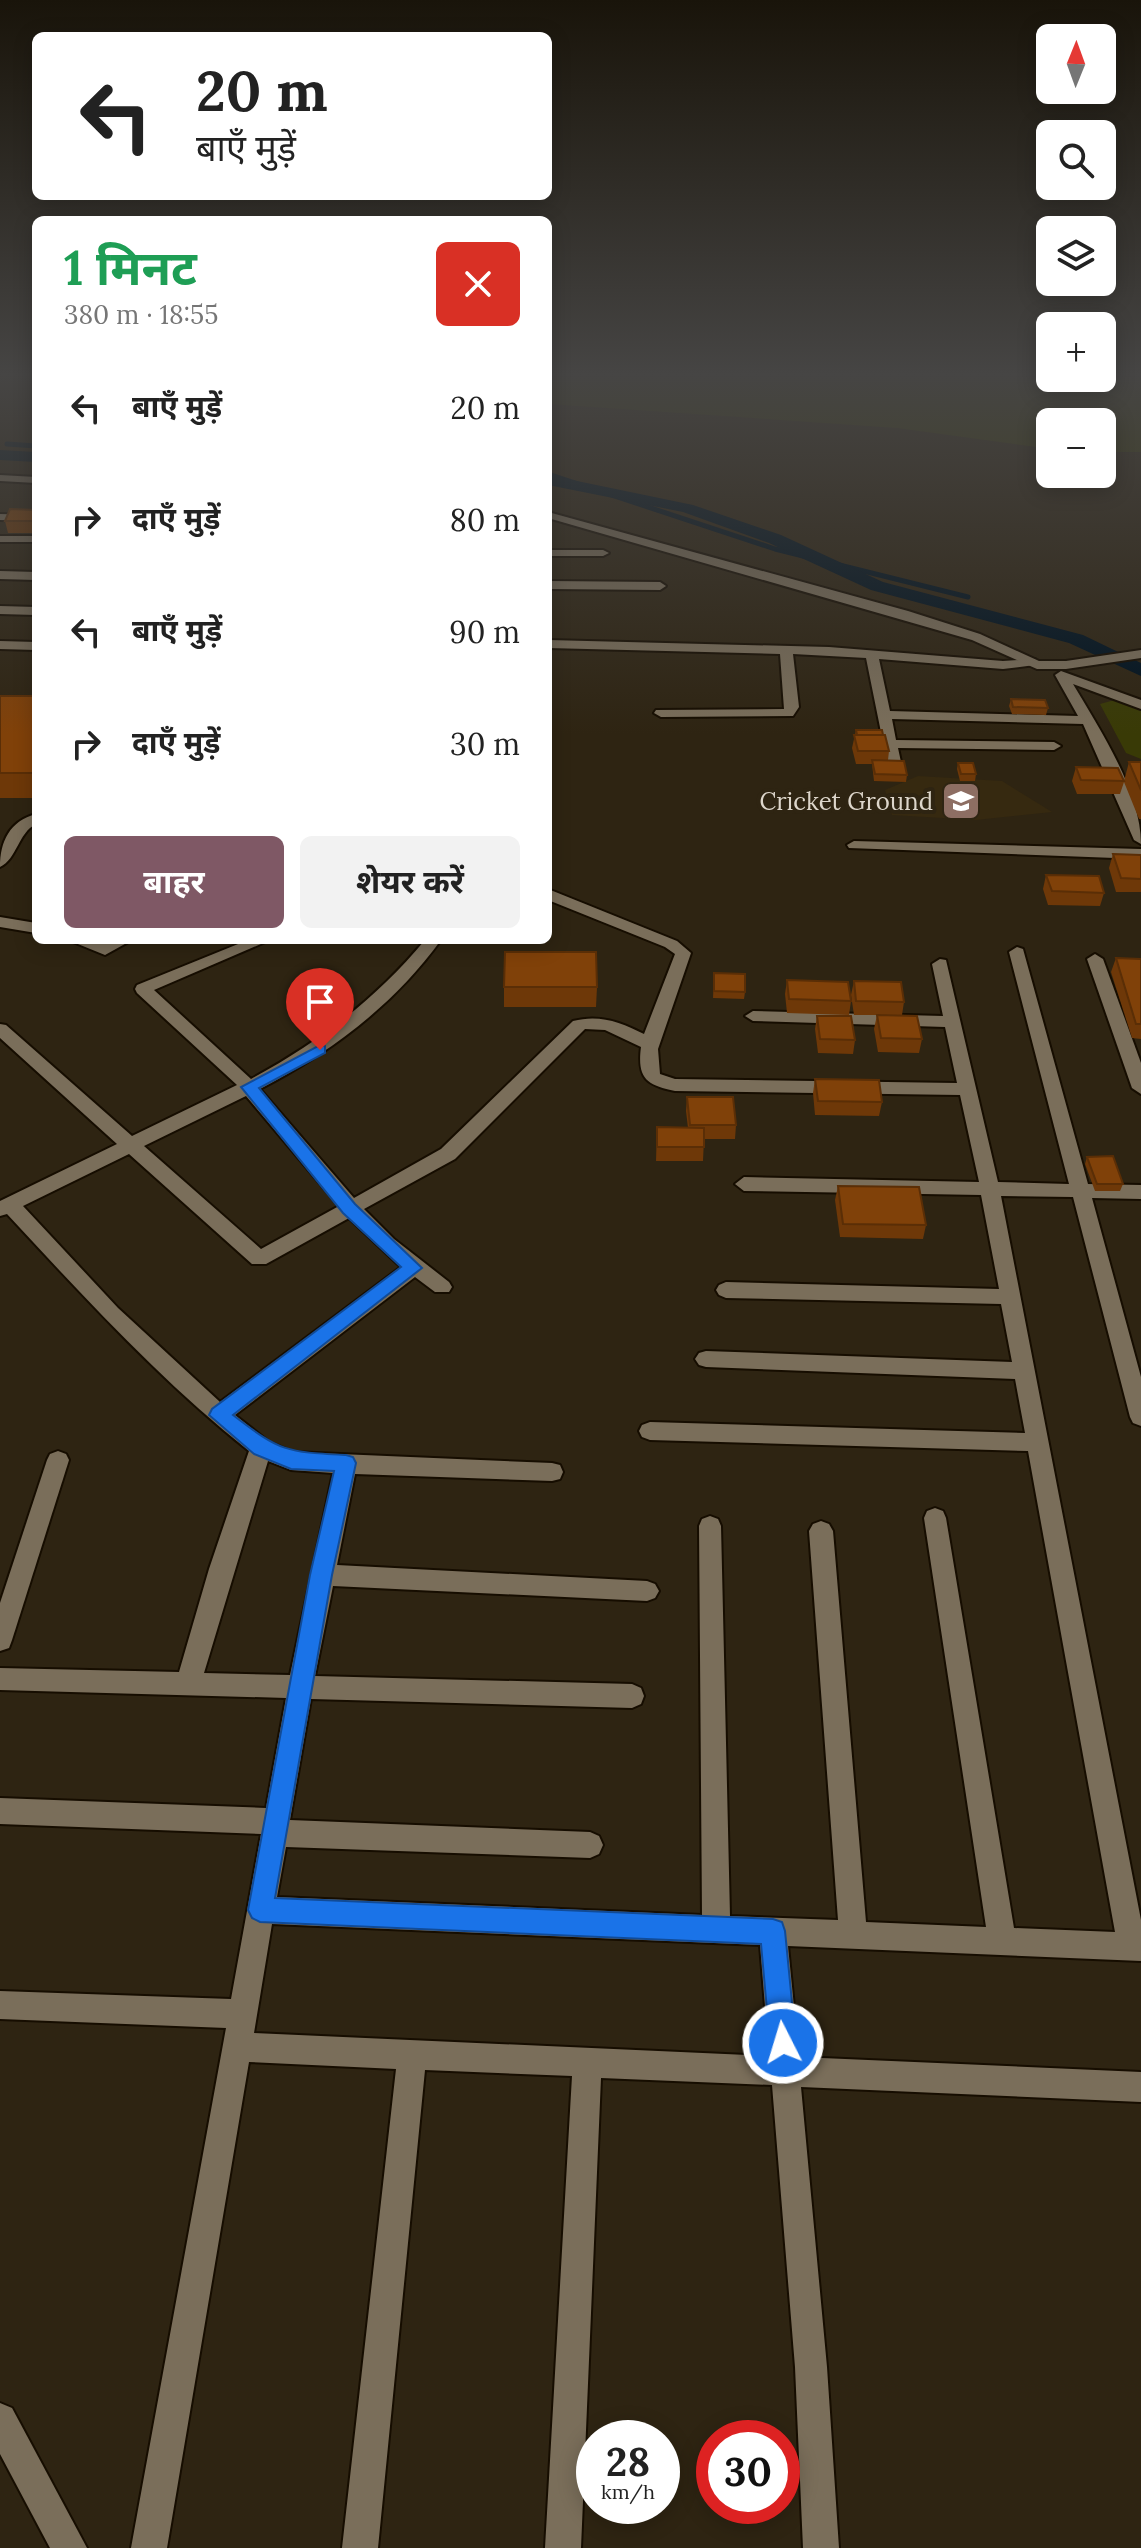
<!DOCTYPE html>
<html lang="hi">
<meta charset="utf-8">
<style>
:root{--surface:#fff;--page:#f2f2f2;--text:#222;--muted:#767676;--accent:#7f5865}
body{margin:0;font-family:Lora,"Noto Sans Devanagari",serif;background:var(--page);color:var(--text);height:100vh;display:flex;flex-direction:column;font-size:30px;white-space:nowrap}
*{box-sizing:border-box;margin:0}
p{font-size:26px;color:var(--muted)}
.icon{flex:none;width:44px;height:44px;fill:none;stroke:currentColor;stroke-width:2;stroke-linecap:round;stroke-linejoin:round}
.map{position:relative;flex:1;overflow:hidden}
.details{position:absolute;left:32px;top:216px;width:520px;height:728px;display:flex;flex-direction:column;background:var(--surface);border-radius:12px;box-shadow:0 4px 20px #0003}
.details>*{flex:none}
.top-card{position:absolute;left:32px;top:32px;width:520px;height:168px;border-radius:12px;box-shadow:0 4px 20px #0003;background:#fff;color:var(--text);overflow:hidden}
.needle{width:52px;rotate:1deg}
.tools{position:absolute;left:1036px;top:24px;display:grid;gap:16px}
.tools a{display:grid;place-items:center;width:80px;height:80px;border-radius:12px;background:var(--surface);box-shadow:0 4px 20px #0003;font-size:40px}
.speed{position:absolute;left:576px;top:2420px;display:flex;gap:16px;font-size:40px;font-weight:700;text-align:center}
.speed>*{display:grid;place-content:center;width:104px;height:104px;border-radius:50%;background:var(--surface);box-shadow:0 4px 20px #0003;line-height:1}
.speed small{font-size:20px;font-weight:400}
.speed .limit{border:12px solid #d22;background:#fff;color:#111}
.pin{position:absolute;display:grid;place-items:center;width:68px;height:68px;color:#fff;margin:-82px -34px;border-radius:50% 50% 50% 0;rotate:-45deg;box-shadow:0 0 8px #0007}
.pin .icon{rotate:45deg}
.me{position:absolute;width:88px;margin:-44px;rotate:355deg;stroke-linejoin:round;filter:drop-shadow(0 0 6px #0008)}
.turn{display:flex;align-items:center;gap:28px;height:168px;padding:0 32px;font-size:36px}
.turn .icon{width:104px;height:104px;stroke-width:2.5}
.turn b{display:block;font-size:56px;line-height:68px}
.round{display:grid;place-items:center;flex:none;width:84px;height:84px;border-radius:12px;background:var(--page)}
.overview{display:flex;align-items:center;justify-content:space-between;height:136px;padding:0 32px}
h1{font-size:48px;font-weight:700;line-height:60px;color:#1e9e55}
.action{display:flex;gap:16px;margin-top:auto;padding:16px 32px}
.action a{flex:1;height:92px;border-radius:12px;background:var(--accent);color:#fff;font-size:32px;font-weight:700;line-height:92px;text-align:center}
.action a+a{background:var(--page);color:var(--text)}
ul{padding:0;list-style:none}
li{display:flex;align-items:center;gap:24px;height:112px;padding:0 32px}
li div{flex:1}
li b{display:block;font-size:30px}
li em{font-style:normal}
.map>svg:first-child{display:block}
</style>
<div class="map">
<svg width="1141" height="2548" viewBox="0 0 1141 2548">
<rect width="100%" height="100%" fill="#2e2412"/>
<!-- built -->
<path fill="#362910" d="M918,776l84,5 50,31 -76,8 -84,-5 -7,-25z"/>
<!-- green -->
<g fill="#393a06">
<path d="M548,377h593v75h-39v-30h-52v27l-153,-21 -349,-24z"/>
<path d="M1118,699l23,9v51l-15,-6 -26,-49z"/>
</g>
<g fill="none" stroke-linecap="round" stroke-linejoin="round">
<!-- stream -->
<g stroke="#00121f" stroke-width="5">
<path d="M7,444l29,2"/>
<path d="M548,474l227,75 193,48"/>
</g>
<!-- canal -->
<g fill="#00121f" fill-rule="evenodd">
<path d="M0,450l36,2v10l-36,-2z"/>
<path d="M548,475l145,30 88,30 102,47 200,53 58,28v13l-72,-33 -198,-53 -102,-47 -86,-31 -135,-27z"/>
</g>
<defs>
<g id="street">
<path d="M0,514l36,1v6l-36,-1z"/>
<rect x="0" y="536" width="36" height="6"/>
<path d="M548,550h55l6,3 -6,3h-55z"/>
<path d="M0,571l36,1v8l-36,-1z"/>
<path d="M548,581l112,1 6,4 -6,4 -112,-1z"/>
<path d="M0,606l36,1v8l-36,-1z"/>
<path d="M548,640l281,7 174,14 32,-2v6l-32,4 -124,-10 11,52 188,5 -23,-41 6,-4 80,29v9l-68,-25c26,44 68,107 68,160l-7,-4 -51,-116 -191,-5 4,21 158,2 7,4 -7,4 -156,-2 3,14 -7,4 -7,-4 -21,-104 -73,-4 6,53 -6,9 -132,1 -7,-4 2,-3 128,-1 -4,-55 -232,-6z"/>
<path d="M0,641l36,1v8l-36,-1z"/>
<path d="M36,814v10c-18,9 -19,35 -36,43 0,-26 10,-46 36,-53z"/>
<path d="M854,841l287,8v10l-292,-11 -2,-3z"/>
<path d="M548,889l129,52 14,12 -33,96 2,25 15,5 282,4 -12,-56 -192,-6 -8,-5 8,-5 190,5 -11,-52 8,-5 6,1 52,222 71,2 -60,-232 8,-5 6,2 65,235 53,1v14l-49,-1 49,179v49l-8,-3 -3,-6 -57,-220 -72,-1 140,724v41l-353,-15 11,111 342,15v30l-340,-15 26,280 12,181h-36l-8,-181 -23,-282 -171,-7 -20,470h-36l27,-472 -147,-6 -47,478h-36l54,-479 -147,-7 -82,486h-36l95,-520 -226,-9v-28l231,8 30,-165 -261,-10v-26l266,10 20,-110 -286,-8v-22l179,4 30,-103 40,-118c-89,-71 -165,-154 -242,-237l-7,2v-15l117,-57 -117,-106v-14l6,1 126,111 105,-51 -100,-92 -2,-4 2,-4 111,-45h22l-116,50 97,89c68,-37 124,-79 174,-139h16c-48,66 -110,112 -181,149l94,109 87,-49 132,-128c26,-7 48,1 71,13l31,-80 -10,-7 -117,-47zM585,1029l20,1 36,17c-4,31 5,38 34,44l285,4 19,87 -235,-5 -9,7 9,7 237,4 18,94 -273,-7 -7,3 -3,5 3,5 7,3 275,6 11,58 -306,-11 -7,2 -4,6 4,6 7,2 309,12 10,54 -375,-11 -8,3 -3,6 3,6 8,3 378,11 87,481 -101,-4 -68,-410 -3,-7 -8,-3 -8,3 -3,7 62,409 -120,-5 -33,-391 -4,-7 -8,-3 -8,3 -4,7 29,389 -108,-4 -9,-390 -3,-7 -8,-3 -8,3 -3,7 3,389 -425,-18 9,-50 304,11 9,-4 4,-9 -4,-9 -9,-4 -300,-12 21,-121 321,9 9,-4 3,-8 -3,-8 -9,-4 -317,-8 18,-90 314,15 8,-3 4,-7 -4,-7 -8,-3 -310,-16 18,-91 197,7 8,-2 3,-7 -3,-7 -8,-2 -259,-11 -24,-10 -34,-27 180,-138 20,15h14l3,-5 -3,-5 -55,-43 -30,-30 91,-50zM246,1096l93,110 -78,43 -117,-103zM129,1154l123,110h14l83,-46 52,49 -181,135 -102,-94 -95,-102zM268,1461l23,9 42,3 -43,202 -86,-2zM272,1924l488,21 9,111 -515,-23z"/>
<path d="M0,917l36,6v10l-36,-6z"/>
<path d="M68,940h24l12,4 8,-4h20l-27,15z"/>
<path d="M1095,954l8,5 38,104v31l-9,-6 -45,-129z"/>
<path d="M58,1451l8,3 3,6 -57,180 -3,8 -9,3v-48l47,-143 3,-6z"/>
</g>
<g id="secondary">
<path d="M0,475l36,2v6l-36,-2z"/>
<path d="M548,512l360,99 72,23 59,27h27l75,-11v8l-75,11h-29l-65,-29 -424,-122z"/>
<path d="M0,2403l12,5 75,140h-37l-50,-94z"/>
</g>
</defs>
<!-- street casing -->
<use href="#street" stroke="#160d00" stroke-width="4"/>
<!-- secondary casing -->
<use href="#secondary" stroke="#160d00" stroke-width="4"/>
<!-- street -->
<use href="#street" fill="#7a6e5a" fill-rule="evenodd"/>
<!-- secondary -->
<use href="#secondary" fill="#7a6e5a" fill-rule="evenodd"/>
</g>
<!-- wall -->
<g fill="#6e3808">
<path d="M36,510v23h-28l-3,-12z"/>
<rect x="0" y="696" width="36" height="102"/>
<path d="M1011,699l37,9 -2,7 -34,-1 -3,-8z"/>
<path d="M856,730l33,21 -1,9 19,15 -1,7 -32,-1 -2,-17h-16l-4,-16z"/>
<path d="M1129,762h12v57h-2l-15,-37 -4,12h-43l-5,-13 4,-14 48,14z"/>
<path d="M958,763l18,11 -1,7h-15l-3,-12z"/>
<path d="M1113,854l28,1v37h-25l-7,-24z"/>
<path d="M1046,875l58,18 -4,13 -52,-1 -5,-16z"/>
<path d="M1116,958l25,1v80l-9,-1 -21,-66z"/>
<path d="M714,973l31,19 -1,7 -31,-1z"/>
<path d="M787,980l64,21 -2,14 -62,-2 -2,-19z"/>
<path d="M854,981l50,21 -2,13 20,24 -3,14 -41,-1 -4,-23 3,-14h-23l-3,-20z"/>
<path d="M504,987h93l-1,20h-92z"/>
<path d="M817,1016l38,24 -2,14 -35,-1 -3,-24z"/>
<path d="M815,1079l67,23 -3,14 -64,-1 -2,-22z"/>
<path d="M687,1097l49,28 -1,14h-31l-1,22h-47l1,-34 31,1 -2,-17z"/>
<path d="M1087,1157l36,27 -3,7h-25l-10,-27z"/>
<path d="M838,1186l88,39 -3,14 -83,-2 -5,-37z"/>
</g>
<!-- building -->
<g fill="#804109" stroke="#5a2e06" stroke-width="2">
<path d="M10,509l26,1v11h-31z"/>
<rect x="0" y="696" width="36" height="77"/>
<path d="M1011,699l34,1 3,8 -35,-1z"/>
<path d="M856,730h26l1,5h-26z"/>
<path d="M854,735h31l4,16h-31z"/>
<path d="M872,760l32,1 3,14 -32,-1z"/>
<path d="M1129,762h12v28z"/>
<path d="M958,763h15l3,11h-15z"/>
<path d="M1076,767l42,1 6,13 -43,-1z"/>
<path d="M1113,854l28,1v24l-20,-1z"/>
<path d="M1046,875l53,1 5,17 -52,-2z"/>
<path d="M505,952h91l1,35h-93z"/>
<path d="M1116,958l25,1v65h-5z"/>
<path d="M714,973l31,1v18l-31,-1z"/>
<path d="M787,980l61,2 3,19 -62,-2z"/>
<path d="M854,981l47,1 3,20 -48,-1z"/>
<path d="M877,1015l40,1 5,23 -41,-1z"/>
<path d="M817,1016h34l4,24 -35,-1z"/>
<path d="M815,1079l64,1 3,22 -64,-1z"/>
<path d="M687,1097h46l3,28h-46z"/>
<path d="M657,1127l47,1v19h-47z"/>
<path d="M1113,1156l10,28h-26l-10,-27z"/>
<path d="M838,1186l81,1 7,38 -83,-1z"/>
</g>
<!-- sky -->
<linearGradient id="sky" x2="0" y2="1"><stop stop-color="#19140a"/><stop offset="0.51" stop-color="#464544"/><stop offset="1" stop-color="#464544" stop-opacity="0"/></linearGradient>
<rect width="1141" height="734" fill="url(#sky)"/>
<!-- route -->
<path fill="#1a73e8" stroke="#114b97" stroke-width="2" d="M320,1045l5,1v7l-66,35 96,116 67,64 -189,147c48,37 53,37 113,40l7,2 3,6 -24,112 -57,323 498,21 9,3 3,9 11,112 -4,9 -9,4 -9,-4 -4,-9 -9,-99 -501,-22 -8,-4 -4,-8 62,-335 24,-104 -43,-2 -37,-15 -45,-39 3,-6 189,-142 -58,-54 -102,-126z"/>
<!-- icons -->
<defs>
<symbol id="school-square" viewBox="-11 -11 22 22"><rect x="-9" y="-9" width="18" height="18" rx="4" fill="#8d6e63" stroke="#2e2412"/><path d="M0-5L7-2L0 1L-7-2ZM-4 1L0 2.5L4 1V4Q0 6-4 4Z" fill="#fff"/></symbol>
</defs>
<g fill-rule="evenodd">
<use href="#school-square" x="939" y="779" width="44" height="44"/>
</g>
<g text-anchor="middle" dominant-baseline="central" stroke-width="8" stroke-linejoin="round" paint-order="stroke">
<!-- far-poi labels -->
<g font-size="24" fill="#ddd6cb" stroke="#2e2412" text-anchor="end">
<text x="933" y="801">Cricket Ground</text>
</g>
</g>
</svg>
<div class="tools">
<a><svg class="needle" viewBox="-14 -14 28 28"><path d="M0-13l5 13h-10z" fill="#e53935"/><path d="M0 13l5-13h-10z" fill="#767676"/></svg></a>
<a><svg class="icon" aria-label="search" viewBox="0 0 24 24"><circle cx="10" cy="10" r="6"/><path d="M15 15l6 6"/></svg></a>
<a><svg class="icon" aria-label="layers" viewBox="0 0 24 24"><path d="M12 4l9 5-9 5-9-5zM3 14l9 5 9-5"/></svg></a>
<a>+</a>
<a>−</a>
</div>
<div class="speed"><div>28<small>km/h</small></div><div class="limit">30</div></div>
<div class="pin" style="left:320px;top:1050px;background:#d93025"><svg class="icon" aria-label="arrive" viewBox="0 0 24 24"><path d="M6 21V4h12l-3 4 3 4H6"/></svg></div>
<svg class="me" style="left:783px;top:2043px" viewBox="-20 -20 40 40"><circle r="17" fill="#1a73e8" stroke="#fff" stroke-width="3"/><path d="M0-11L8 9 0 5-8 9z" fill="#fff"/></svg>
<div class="top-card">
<div class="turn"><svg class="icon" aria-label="left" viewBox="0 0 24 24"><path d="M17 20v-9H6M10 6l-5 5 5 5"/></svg><div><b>20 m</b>बाएँ मुड़ें</div></div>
</div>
<section class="details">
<div class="overview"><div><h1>1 मिनट</h1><p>380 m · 18:55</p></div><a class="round" style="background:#d93025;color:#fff"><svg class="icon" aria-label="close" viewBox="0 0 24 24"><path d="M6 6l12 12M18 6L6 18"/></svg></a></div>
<ul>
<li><svg class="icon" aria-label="left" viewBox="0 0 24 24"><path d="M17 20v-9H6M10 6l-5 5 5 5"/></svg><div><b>बाएँ मुड़ें</b></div><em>20 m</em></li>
<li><svg class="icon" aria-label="right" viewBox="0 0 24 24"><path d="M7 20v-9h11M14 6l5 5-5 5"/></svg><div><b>दाएँ मुड़ें</b></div><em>80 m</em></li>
<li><svg class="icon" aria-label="left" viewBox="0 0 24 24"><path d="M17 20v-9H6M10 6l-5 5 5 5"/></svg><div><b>बाएँ मुड़ें</b></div><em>90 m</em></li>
<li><svg class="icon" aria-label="right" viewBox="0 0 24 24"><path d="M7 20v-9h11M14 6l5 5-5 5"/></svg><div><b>दाएँ मुड़ें</b></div><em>30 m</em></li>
</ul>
<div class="action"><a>बाहर</a><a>शेयर करें</a></div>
</section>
</div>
